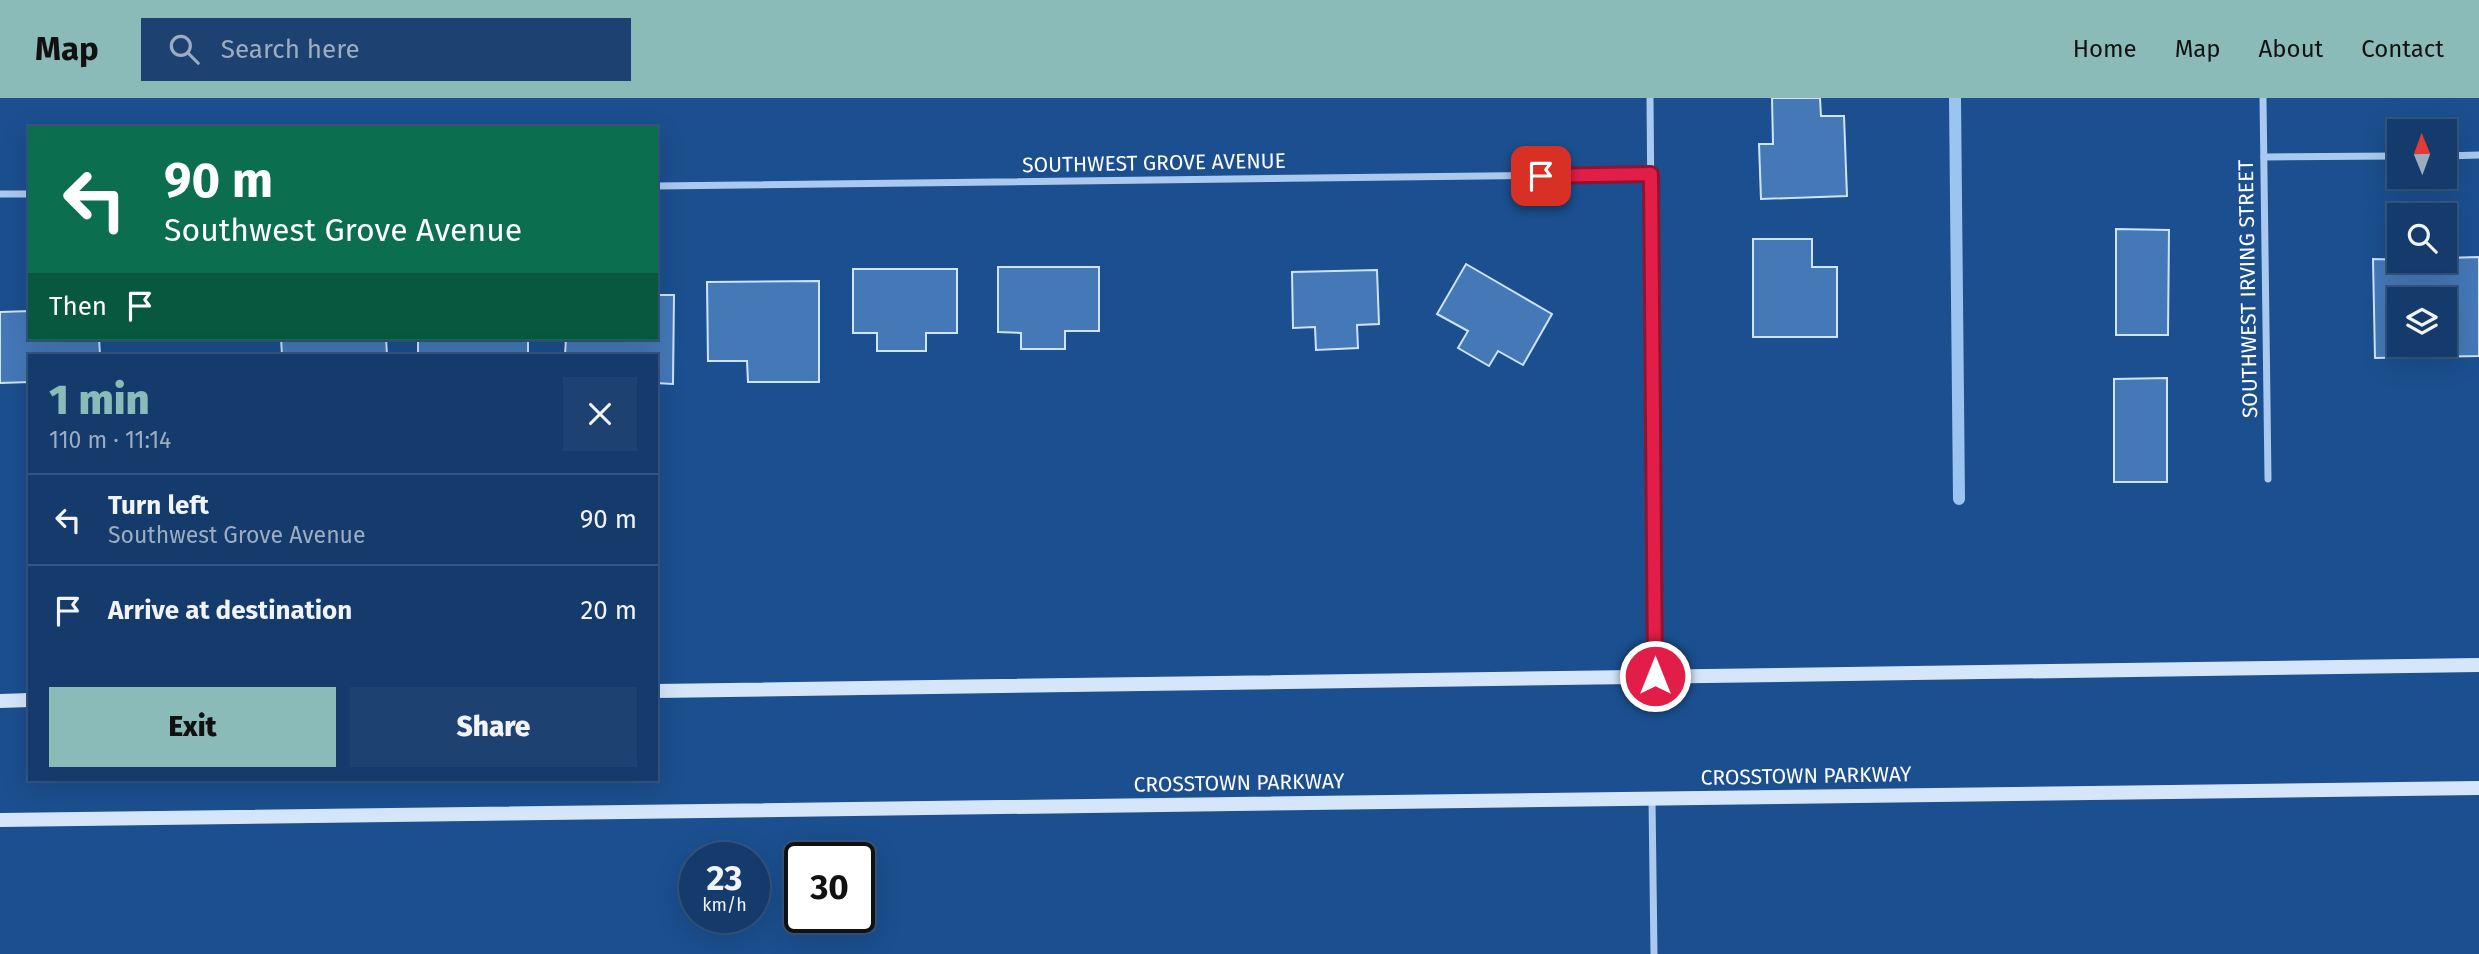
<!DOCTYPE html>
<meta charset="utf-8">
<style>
:root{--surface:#143b6b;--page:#1d4271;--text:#f1f3f6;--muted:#9dadc1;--line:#33557e;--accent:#8bbbb9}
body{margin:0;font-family:"Fira Sans",sans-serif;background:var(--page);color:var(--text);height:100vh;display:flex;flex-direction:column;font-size:26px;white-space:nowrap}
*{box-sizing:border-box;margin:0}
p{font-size:23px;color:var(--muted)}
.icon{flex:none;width:38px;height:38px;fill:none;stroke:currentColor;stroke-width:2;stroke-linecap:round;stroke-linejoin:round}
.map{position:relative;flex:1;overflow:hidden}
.panel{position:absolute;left:28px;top:256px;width:630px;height:427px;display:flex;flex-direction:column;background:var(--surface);border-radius:0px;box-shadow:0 7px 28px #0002,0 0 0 2px var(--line)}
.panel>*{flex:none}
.guide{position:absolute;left:28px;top:28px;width:630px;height:214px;border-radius:0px;box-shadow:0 7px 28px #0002,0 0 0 2px var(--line);background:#0b6e4f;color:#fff;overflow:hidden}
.needle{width:46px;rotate:359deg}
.fabs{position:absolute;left:2387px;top:21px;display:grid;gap:14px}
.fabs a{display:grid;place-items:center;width:70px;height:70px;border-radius:0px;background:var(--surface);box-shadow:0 7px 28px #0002,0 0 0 2px var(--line);font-size:35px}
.speed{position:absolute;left:679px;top:744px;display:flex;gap:14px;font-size:35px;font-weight:700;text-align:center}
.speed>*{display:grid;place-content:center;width:91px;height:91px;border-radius:50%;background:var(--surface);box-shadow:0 7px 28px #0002,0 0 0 2px var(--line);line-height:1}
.speed small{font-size:18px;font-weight:400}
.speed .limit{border:4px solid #111;border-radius:10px;background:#fff;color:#111}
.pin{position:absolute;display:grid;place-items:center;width:60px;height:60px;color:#fff;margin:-30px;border-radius:14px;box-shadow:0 4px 10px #0006}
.me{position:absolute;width:77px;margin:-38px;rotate:0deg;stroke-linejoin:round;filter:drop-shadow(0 0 5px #0008)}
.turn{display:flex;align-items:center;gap:24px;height:147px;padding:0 21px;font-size:32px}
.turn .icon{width:91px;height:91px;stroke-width:2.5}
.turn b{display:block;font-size:49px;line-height:60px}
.then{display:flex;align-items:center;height:66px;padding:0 21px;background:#0003;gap:14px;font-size:26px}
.round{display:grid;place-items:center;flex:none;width:74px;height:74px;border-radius:0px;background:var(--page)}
.head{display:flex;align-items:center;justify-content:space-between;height:119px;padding:0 21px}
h1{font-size:42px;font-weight:800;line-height:52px;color:var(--accent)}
.primary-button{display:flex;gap:14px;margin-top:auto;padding:14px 21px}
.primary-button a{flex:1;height:80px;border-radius:0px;background:var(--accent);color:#111;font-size:28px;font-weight:800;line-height:80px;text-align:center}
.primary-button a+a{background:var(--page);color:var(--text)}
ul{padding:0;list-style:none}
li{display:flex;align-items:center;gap:21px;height:91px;padding:0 21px;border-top:2px solid var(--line)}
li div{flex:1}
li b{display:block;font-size:26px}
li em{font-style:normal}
header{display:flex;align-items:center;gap:42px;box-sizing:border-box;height:98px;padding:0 35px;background:var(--accent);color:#111}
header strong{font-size:33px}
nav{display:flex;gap:38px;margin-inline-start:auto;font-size:24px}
.search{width:490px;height:63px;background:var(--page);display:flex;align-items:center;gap:18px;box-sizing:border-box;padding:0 24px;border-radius:0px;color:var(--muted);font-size:26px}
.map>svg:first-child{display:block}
</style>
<header>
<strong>Map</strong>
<div class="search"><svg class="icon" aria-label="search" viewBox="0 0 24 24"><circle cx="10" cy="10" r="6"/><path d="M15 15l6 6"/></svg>Search here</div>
<nav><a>Home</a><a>Map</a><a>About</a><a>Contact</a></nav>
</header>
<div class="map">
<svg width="2479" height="856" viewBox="0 0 2479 856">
<rect width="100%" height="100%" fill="#1b4f8f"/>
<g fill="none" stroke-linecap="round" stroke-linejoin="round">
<!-- stream -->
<path stroke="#9cc4f0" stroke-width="12" d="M1955,0l4,401"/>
</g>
<!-- building -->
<g fill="#4478b7" stroke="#cfe3fa" stroke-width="2" fill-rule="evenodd">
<path d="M1772,0h48l1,18h23l3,80 -86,3 -2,-55h14z"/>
<path d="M2116,131l53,1 -1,105h-52z"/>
<path d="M1753,141h59v28h25v70h-84z"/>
<path d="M2479,159v99l-104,2 -2,-99 72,2v-3zM2399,201h46v46h-46z"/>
<path d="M1466,166l86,50 -29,51 -25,-14 -9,15 -31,-18 10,-17 -31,-17z"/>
<path d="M998,169h101v64h-34v18h-44v-16l-23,-1z"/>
<path d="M853,171h104v64h-31v18h-49v-18h-24z"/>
<path d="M1377,172l2,54 -22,1 1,23 -42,2 -1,-23 -22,1 -1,-56z"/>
<path d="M819,183v101h-71l-1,-21h-39l-1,-79z"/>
<path d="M656,197h18l-1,89 -17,-1v-28h-91l1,-17h90z"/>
<path d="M30,213v27h69l1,17h-70v27l-30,1v-71z"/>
<path d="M281,240h105l1,17h-105z"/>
<rect x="418" y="240" width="110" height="17"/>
<path d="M2167,280v104h-53v-103z"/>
</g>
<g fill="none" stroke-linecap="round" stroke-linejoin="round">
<!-- street -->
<g stroke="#a9c9ee" stroke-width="7">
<path d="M1650,0l5,578"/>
<path d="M2263,0l5,381"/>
<path d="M2445,58l34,-1"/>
<path d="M2264,59l135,-1"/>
<path d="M656,88l995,-12"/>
<path d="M0,96h30"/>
<path d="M1652,701l2,155"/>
</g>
<!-- secondary -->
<g stroke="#d6e6fa" stroke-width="14">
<path d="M656,593l1823,-26"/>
<path d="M0,603l30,-1"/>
<path d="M0,722l2479,-32"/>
</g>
</g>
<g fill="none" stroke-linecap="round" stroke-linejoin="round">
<defs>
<path id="route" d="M1541,78l110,-2 4,502"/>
</defs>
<!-- route casing -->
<use href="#route" stroke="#92132f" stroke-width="18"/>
<!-- route -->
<use href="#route" stroke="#e11d48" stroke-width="12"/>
</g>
<g text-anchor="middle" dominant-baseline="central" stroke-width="5" stroke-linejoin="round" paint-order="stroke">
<!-- street labels -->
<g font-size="21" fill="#fff" stroke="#1b4f8f">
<text transform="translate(1154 65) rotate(-1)">SOUTHWEST GROVE AVENUE</text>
<text transform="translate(2248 191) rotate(-91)">SOUTHWEST IRVING STREET</text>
<text transform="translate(1806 678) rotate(-1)">CROSSTOWN PARKWAY</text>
<text transform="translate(1239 685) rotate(-1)">CROSSTOWN PARKWAY</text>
</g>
</g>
</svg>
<div class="fabs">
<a><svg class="needle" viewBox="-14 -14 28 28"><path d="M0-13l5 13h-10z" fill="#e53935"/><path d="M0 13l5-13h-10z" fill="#9dadc1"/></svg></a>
<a><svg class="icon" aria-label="search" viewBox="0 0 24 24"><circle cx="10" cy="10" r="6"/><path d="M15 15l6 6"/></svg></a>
<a><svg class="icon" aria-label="layers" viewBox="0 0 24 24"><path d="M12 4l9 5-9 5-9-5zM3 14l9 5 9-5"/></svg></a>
</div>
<div class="speed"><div>23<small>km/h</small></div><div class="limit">30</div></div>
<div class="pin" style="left:1541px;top:78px;background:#d93025"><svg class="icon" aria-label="arrive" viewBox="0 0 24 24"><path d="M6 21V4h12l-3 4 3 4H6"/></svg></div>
<svg class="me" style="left:1655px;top:578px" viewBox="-20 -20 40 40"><circle r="17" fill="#e11d48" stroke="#fff" stroke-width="3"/><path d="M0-11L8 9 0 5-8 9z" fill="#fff"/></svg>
<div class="guide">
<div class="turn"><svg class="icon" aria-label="left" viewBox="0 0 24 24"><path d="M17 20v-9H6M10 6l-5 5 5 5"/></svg><div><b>90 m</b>Southwest Grove Avenue</div></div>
<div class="then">Then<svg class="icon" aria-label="arrive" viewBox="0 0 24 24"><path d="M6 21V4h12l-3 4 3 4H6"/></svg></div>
</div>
<section class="panel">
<div class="head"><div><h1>1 min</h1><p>110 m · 11:14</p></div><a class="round"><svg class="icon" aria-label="close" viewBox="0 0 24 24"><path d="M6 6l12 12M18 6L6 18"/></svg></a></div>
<ul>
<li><svg class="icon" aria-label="left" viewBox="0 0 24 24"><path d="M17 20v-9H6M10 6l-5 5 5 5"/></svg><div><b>Turn left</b><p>Southwest Grove Avenue</p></div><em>90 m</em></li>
<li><svg class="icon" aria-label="arrive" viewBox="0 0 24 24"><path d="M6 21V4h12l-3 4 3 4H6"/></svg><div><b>Arrive at destination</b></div><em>20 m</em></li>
</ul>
<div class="primary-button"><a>Exit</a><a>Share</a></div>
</section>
</div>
